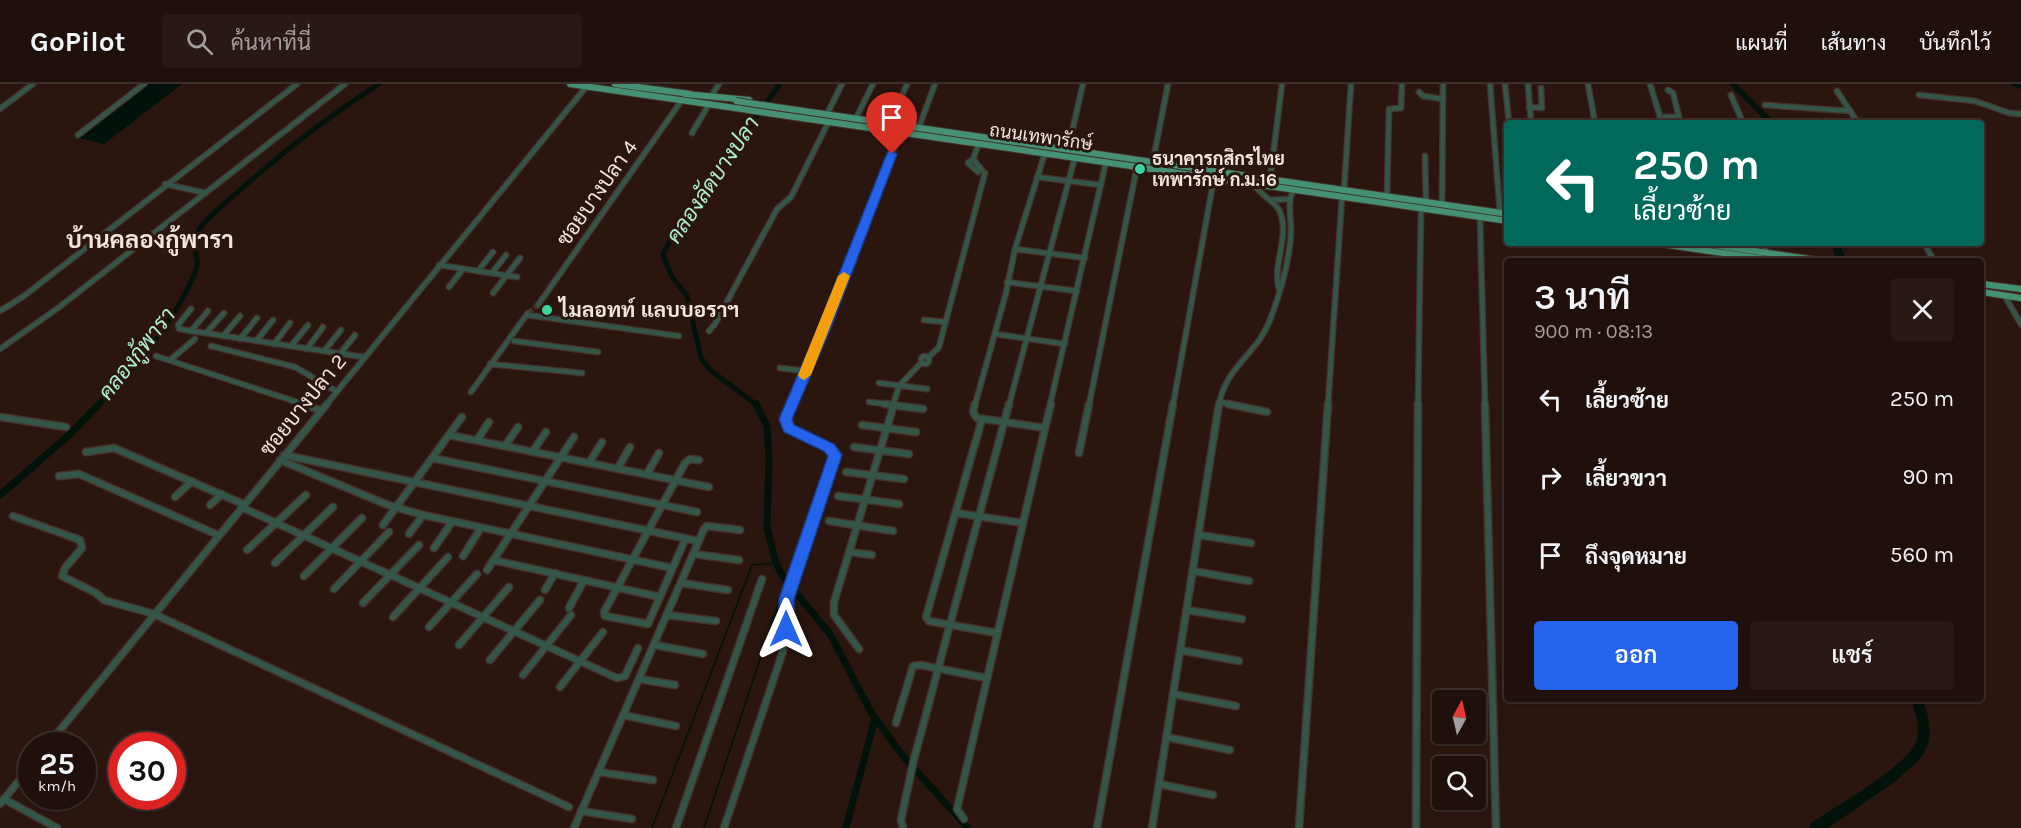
<!DOCTYPE html>
<html lang="th">
<meta charset="utf-8">
<style>
:root{--surface:#20100b;--page:#281914;--text:#f1f3f6;--muted:#a29d9d;--line:#3d302c;--accent:#2563eb}
body{margin:0;font-family:Karla,Sarabun,sans-serif;background:var(--page);color:var(--text);height:100vh;display:flex;flex-direction:column;font-size:22px;white-space:nowrap}
*{box-sizing:border-box;margin:0}
p{font-size:20px;color:var(--muted)}
.icon{flex:none;width:33px;height:33px;fill:none;stroke:currentColor;stroke-width:2;stroke-linecap:round;stroke-linejoin:round}
.map{position:relative;flex:1;overflow:hidden}
.details{position:absolute;left:1504px;top:174px;width:480px;height:444px;display:flex;flex-direction:column;background:var(--surface);border-radius:6px;box-shadow:0 2px 4px #0004,0 0 0 2px var(--line)}
.details>*{flex:none}
.hud{position:absolute;left:1504px;top:36px;width:480px;height:126px;border-radius:6px;box-shadow:0 2px 4px #0004,0 0 0 2px var(--line);background:#00695c;color:#fff;overflow:hidden}
.needle{width:39px;rotate:8deg}
.tools{position:absolute;left:1432px;top:606px;display:grid;gap:12px}
.tools a{display:grid;place-items:center;width:54px;height:54px;border-radius:6px;background:var(--surface);box-shadow:0 2px 4px #0004,0 0 0 2px var(--line);font-size:30px}
.speed{position:absolute;left:18px;top:648px;display:flex;gap:12px;font-size:30px;font-weight:700;text-align:center}
.speed>*{display:grid;place-content:center;width:78px;height:78px;border-radius:50%;background:var(--surface);box-shadow:0 2px 4px #0004,0 0 0 2px var(--line);line-height:1}
.speed small{font-size:15px;font-weight:400}
.speed .limit{border:9px solid #d22;background:#fff;color:#111}
.pin{position:absolute;display:grid;place-items:center;width:51px;height:51px;color:#fff;margin:-62px -26px;border-radius:50% 50% 50% 0;rotate:-45deg;box-shadow:0 0 6px #0007}
.pin .icon{rotate:45deg}
.me{position:absolute;width:66px;margin:-33px;rotate:0deg;stroke-linejoin:round;filter:drop-shadow(0 0 4px #0008)}
.turn{display:flex;align-items:center;gap:21px;height:126px;padding:0 30px;font-size:27px}
.turn .icon{width:78px;height:78px;stroke-width:2.5}
.turn b{display:block;font-size:42px;line-height:51px}
.round{display:grid;place-items:center;flex:none;width:63px;height:63px;border-radius:6px;background:var(--page)}
.head{display:flex;align-items:center;justify-content:space-between;height:102px;padding:0 30px}
h1{font-size:36px;font-weight:600;line-height:45px}
.action{display:flex;gap:12px;margin-top:auto;padding:12px 30px}
.action a{flex:1;height:69px;border-radius:6px;background:var(--accent);color:#fff;font-size:24px;font-weight:600;line-height:69px;text-align:center}
.action a+a{background:var(--page);color:var(--text)}
ul{padding:0;list-style:none}
li{display:flex;align-items:center;gap:18px;height:78px;padding:0 30px}
li div{flex:1}
li b{display:block;font-size:22px}
li em{font-style:normal}
header{display:flex;align-items:center;gap:36px;box-sizing:border-box;height:84px;padding:0 30px;background:var(--surface);border-bottom:2px solid var(--line)}
header strong{font-size:28px}
nav{display:flex;gap:33px;margin-inline-start:auto;font-size:21px}
.search{width:420px;height:54px;background:var(--page);display:flex;align-items:center;gap:15px;box-sizing:border-box;padding:0 21px;border-radius:6px;color:var(--muted);font-size:22px}
.map>svg:first-child{display:block}
</style>
<header>
<strong>GoPilot</strong>
<div class="search"><svg class="icon" aria-label="search" viewBox="0 0 24 24"><circle cx="10" cy="10" r="6"/><path d="M15 15l6 6"/></svg>ค้นหาที่นี่</div>
<nav><a>แผนที่</a><a>เส้นทาง</a><a>บันทึกไว้</a></nav>
</header>
<div class="map">
<svg width="2021" height="744" viewBox="0 0 2021 744">
<rect width="100%" height="100%" fill="#2a160f"/>
<!-- water -->
<path fill="#00120a" d="M147,0h35l-78,60 -26,-6z"/>
<g fill="none" stroke-linecap="round" stroke-linejoin="round">
<!-- stream -->
<g stroke="#00120a" stroke-width="1.5">
<path d="M652,744l100,-263 24,-2"/>
<path d="M704,744l82,-247"/>
</g>
<!-- canal-far1 -->
<g stroke="#00120a" stroke-width="5">
<path d="M2014,0l7,2"/>
<path d="M98,321c38,-39 78,-84 98,-135 6,-15 -11,-25 8,-47 10,-12 23,-21 34,-31 44,-40 91,-76 141,-108"/>
<path d="M757,321l-47,-35 -9,-12 -14,-62 -15,-19 -9,-22 14,-29 103,-142"/>
</g>
<!-- canal -->
<g stroke="#00120a" stroke-width="7">
<path d="M756,320l11,22 2,32 -2,69 9,36 7,14 47,57 41,78 31,43 66,73"/>
<path d="M0,411l69,-60 30,-31"/>
<path d="M846,744l29,-110"/>
</g>
<!-- river -->
<g fill="#00120a" fill-rule="evenodd">
<path d="M1729,0h8l39,39h-8z"/>
<path d="M1832,159h8l6,18h-10z"/>
<path d="M1911,615h12l5,17 2,17 -2,12 -7,13 -25,23 -68,47h-19l2,-5c22,-15 100,-59 106,-83 3,-13 -2,-28 -6,-41z"/>
</g>
<!-- minor-tunnel -->
<path stroke="#48352e" stroke-width="4.5" stroke-dasharray="4.5 2" stroke-linecap="butt" d="M529,228l9,-7"/>
<defs>
<g id="minor-far1">
<path d="M1490,0l10,129"/>
<path d="M1505,0l4,39"/>
<path d="M1528,0l3,39"/>
<path d="M1588,0l7,39"/>
<path d="M1650,0l12,39"/>
<path d="M1837,7l21,32"/>
<path d="M1419,8l4,4 20,3"/>
<path d="M712,11l7,-11"/>
<path d="M1731,11l12,28"/>
<path d="M1919,11l56,6 34,12 12,1"/>
<path d="M1765,21l85,6"/>
<path d="M1529,23l13,1 -1,-20"/>
<path d="M0,25l33,-25"/>
<path d="M827,30l15,-30"/>
<path d="M856,34l17,-34"/>
<path d="M891,39l16,-39"/>
<path d="M1665,39v-6h14l-6,-24 -5,-3"/>
<path d="M919,43l16,-43"/>
<path d="M692,49l16,-27"/>
<path d="M78,51l66,-51"/>
<path d="M1068,65l15,-65"/>
<path d="M1425,72l1,46"/>
<path d="M973,75l9,11"/>
<path d="M1153,77l15,-77"/>
<path d="M978,88l-10,-9 5,-4 6,-16"/>
<path d="M1037,93l64,8"/>
<path d="M1270,96l12,-96"/>
<path d="M165,100l41,9"/>
<path d="M1254,100c6,12 21,16 26,28 10,24 -8,52 -1,77"/>
<path d="M1344,106l7,-106"/>
<path d="M1387,113l2,-88 12,-1 1,-24"/>
<path d="M1271,116l18,-1"/>
<path d="M1442,121l1,-121"/>
<path d="M1480,133l5,188"/>
<path d="M148,155l16,9"/>
<path d="M1763,159l4,10"/>
<path d="M1924,159l10,18"/>
<path d="M1015,165l70,9"/>
<path d="M439,181l78,12"/>
<path d="M478,187l15,-19"/>
<path d="M492,189l14,-18"/>
<path d="M1007,198l70,9"/>
<path d="M449,203l14,-18"/>
<path d="M493,209l27,-35"/>
<path d="M2004,211l17,29"/>
<path d="M538,221l144,-205"/>
<path d="M191,225l-13,16 1,4 184,28"/>
<path d="M0,227l24,-15 273,-212"/>
<path d="M527,231l152,21"/>
<path d="M924,236l22,2"/>
<path d="M191,247l17,-20"/>
<path d="M709,247l6,-7 62,-115 14,-12 38,-76"/>
<path d="M206,249l18,-20"/>
<path d="M995,250l70,10"/>
<path d="M223,252l17,-20"/>
<path d="M240,255l17,-21"/>
<path d="M509,255l19,-26"/>
<path d="M256,257l17,-21"/>
<path d="M514,257l84,11"/>
<path d="M274,260l16,-21"/>
<path d="M211,262l84,21 41,24"/>
<path d="M291,262l17,-21"/>
<path d="M0,265l58,-41 287,-224"/>
<path d="M307,265l16,-22"/>
<path d="M324,267l17,-21"/>
<path d="M340,270l15,-19"/>
<path d="M156,272l150,49"/>
<circle cx="925" cy="276" r="4"/>
<path d="M928,274l11,-11 46,-174"/>
<path d="M170,276l25,-21"/>
<path d="M490,280l92,9"/>
<path d="M780,284l26,3"/>
<path d="M879,299l48,6"/>
<path d="M471,308l36,-50"/>
<path d="M869,318l27,3"/>
<path d="M1219,318l17,3"/>
<path d="M326,321l260,-318"/>
<path d="M791,321l110,-274"/>
<path d="M893,321l6,-19 22,-23"/>
<path d="M975,321l31,-112 9,-44 30,-96"/>
<path d="M1009,321l66,-248"/>
<path d="M1050,321l56,-243"/>
<path d="M1089,321l48,-238"/>
<path d="M1173,321l41,-227"/>
<path d="M1219,321c6,-38 39,-52 51,-85 11,-29 20,-59 21,-89 0,-15 -4,-27 2,-41"/>
<path d="M1328,321l14,-208"/>
<path d="M1418,321l3,-197"/>
</g>
<g id="minor">
<path d="M302,320l18,6"/>
<path d="M884,320l39,5"/>
<path d="M1228,320l39,8"/>
<path d="M1485,320l11,424"/>
<path d="M0,333l66,10"/>
<path d="M982,335l-56,198 3,4 68,12"/>
<path d="M862,341l54,7"/>
<path d="M1045,344l6,-24"/>
<path d="M449,351l260,52"/>
<path d="M477,356l12,-18"/>
<path d="M505,362l13,-19"/>
<path d="M854,363l55,7"/>
<path d="M533,367l13,-19"/>
<path d="M86,368l28,-4 129,56"/>
<path d="M1079,369l10,-49"/>
<path d="M284,371l414,86"/>
<path d="M432,374l265,54"/>
<path d="M280,376l108,45 35,10 249,53"/>
<path d="M589,379l13,-21"/>
<path d="M618,384l12,-21"/>
<path d="M846,388l58,7"/>
<path d="M647,390l12,-21"/>
<path d="M59,392l20,-2 139,61"/>
<path d="M838,412l61,8"/>
<path d="M175,413l17,-16"/>
<path d="M210,421l12,-11"/>
<path d="M241,423l376,171 8,-2 13,-28"/>
<path d="M956,429l67,10"/>
<path d="M13,432l67,24 2,8 -17,20 -3,8 34,17 8,7 50,14 415,193"/>
<path d="M829,437l64,10"/>
<path d="M383,441l79,-108"/>
<path d="M409,450l14,-19"/>
<path d="M1199,451l52,8"/>
<path d="M685,456l-37,84 -43,-8 -1,-4 81,-149 5,-4 9,1"/>
<path d="M434,464l18,-26"/>
<path d="M247,466l59,-55"/>
<path d="M849,468l23,3"/>
<path d="M693,470l46,6"/>
<path d="M463,472l18,-28"/>
<path d="M493,476l167,37"/>
<path d="M275,479l58,-56"/>
<path d="M487,486l87,-133"/>
<path d="M1193,487l56,10"/>
<path d="M304,492l58,-58"/>
<path d="M681,499l47,7"/>
<path d="M334,505l55,-57"/>
<path d="M545,506l10,-17"/>
<path d="M363,519l56,-58"/>
<path d="M569,524l15,-28"/>
<path d="M1187,526l55,9"/>
<path d="M667,531l49,6"/>
<path d="M393,533l55,-60"/>
<path d="M429,543l48,-53"/>
<path d="M459,561l50,-58"/>
<path d="M655,561l48,9"/>
<path d="M859,565l-25,-34v-13l60,-198"/>
<path d="M1180,566l59,11"/>
<path d="M490,576l50,-60"/>
<path d="M523,591l48,-60"/>
<path d="M639,595l36,6"/>
<path d="M560,603l43,-55"/>
<path d="M1173,610l63,12"/>
<path d="M623,631l53,11"/>
<path d="M896,639l17,-57 8,-1 65,13"/>
<path d="M1166,653l64,13"/>
<path d="M47,662l280,-342"/>
<path d="M598,688l55,8"/>
<path d="M1159,700l54,11"/>
<path d="M4,715l53,29"/>
<path d="M0,720l32,-39"/>
<path d="M581,727l51,8"/>
<path d="M964,735l-7,-10 88,-381 -68,-10 -4,-6 2,-8"/>
<path d="M574,744l130,-299 3,-3 33,4"/>
<path d="M676,744l86,-249"/>
<path d="M724,744l59,-177 3,-52 49,-144 -6,-7 -41,-20 -3,-9 6,-15"/>
<path d="M903,744l-2,-8 13,-61 95,-355"/>
<path d="M1097,744l76,-424"/>
<path d="M1152,744l67,-424"/>
<path d="M1299,744l29,-424"/>
<path d="M1416,744l2,-424"/>
</g>
<g id="major">
<path d="M570,0l165,24"/>
<path d="M615,0l75,10"/>
<path d="M685,10l64,6"/>
<path d="M783,24l725,106"/>
<path d="M774,30l734,107"/>
<path d="M1654,159l125,18"/>
<path d="M1700,159l123,18"/>
<path d="M1982,200l39,5"/>
<path d="M1982,208l39,6"/>
</g>
</defs>
<!-- minor-far1 casing -->
<use href="#minor-far1" stroke="#46332c" stroke-width="7"/>
<!-- minor casing -->
<use href="#minor" stroke="#46332c" stroke-width="9"/>
<!-- major casing -->
<use href="#major" stroke="#46332c" stroke-width="8"/>
<!-- minor-far1 -->
<use href="#minor-far1" stroke="#345649" stroke-width="4.5"/>
<!-- minor -->
<use href="#minor" stroke="#345649" stroke-width="6"/>
<!-- major -->
<use href="#major" stroke="#459174" stroke-width="6"/>
<defs>
<g id="major-bridge">
<path d="M736,17l47,7"/>
<path d="M735,24l39,6"/>
</g>
</defs>
<!-- major-bridge casing -->
<use href="#major-bridge" stroke="#46332c" stroke-width="8" stroke-linecap="butt"/>
<!-- major-bridge -->
<use href="#major-bridge" stroke="#459174" stroke-width="6"/>
</g>
<!-- route -->
<path fill="#2563eb" stroke="#184099" stroke-width="1.5" d="M888,67h4l5,3 -67,176 -38,89 2,6 40,19 8,11 -48,144v30l-3,5 -5,2 -5,-2 -3,-5 1,-30 49,-143 -4,-5 -40,-19 -5,-13 38,-89z"/>
<!-- slow -->
<path fill="#f59e0b" d="M844,188l6,4 -39,99 -7,5 -4,-2 -2,-3 40,-99z"/>
<!-- markers -->
<g fill="#3dd4a3" stroke="#2a160f" stroke-width="2">
<circle cx="1140" cy="85" r="6"/>
<circle cx="547" cy="226" r="6"/>
</g>
<g text-anchor="middle" dominant-baseline="central" stroke-width="6" stroke-linejoin="round" paint-order="stroke">
<!-- far-street labels -->
<g font-size="18" fill="#f2e4de" stroke="#2a160f">
<text transform="translate(1041 53) rotate(8)">ถนนเทพารักษ์</text>
</g>
<!-- far-poi labels -->
<g font-size="18" font-weight="bold" fill="#f2e4de" stroke="#2a160f" text-anchor="start">
<text x="1152" y="75">ธนาคารกสิกรไทย<tspan x="1152" dy="21">เทพารักษ์ ก.ม.16</tspan></text>
</g>
<!-- street labels -->
<g font-size="21" fill="#f2e4de" stroke="#2a160f">
<text transform="translate(597 109) rotate(-55)">ซอยบางปลา 4</text>
<text transform="translate(303 321) rotate(-51)">ซอยบางปลา 2</text>
</g>
<!-- poi labels -->
<g font-size="21" font-weight="bold" fill="#f2e4de" stroke="#2a160f" text-anchor="start">
<text x="559" y="226">ไมลอทท์ แลบบอราฯ</text>
</g>
<!-- water labels -->
<g font-size="22" font-style="italic" fill="#afedd2" stroke="#2a160f">
<text transform="translate(713 96) rotate(-56)">คลองลัดบางปลา</text>
<text transform="translate(137 270) rotate(-52)">คลองกู้พารา</text>
</g>
<!-- quarter labels -->
<g font-size="24" font-weight="bold" fill="#f2e4de" stroke="#2a160f">
<text x="150" y="156">บ้านคลองกู้พารา</text>
</g>
</g>
</svg>
<div class="tools">
<a><svg class="needle" viewBox="-14 -14 28 28"><path d="M0-13l5 13h-10z" fill="#e53935"/><path d="M0 13l5-13h-10z" fill="#a29d9d"/></svg></a>
<a><svg class="icon" aria-label="search" viewBox="0 0 24 24"><circle cx="10" cy="10" r="6"/><path d="M15 15l6 6"/></svg></a>
</div>
<div class="speed"><div>25<small>km/h</small></div><div class="limit">30</div></div>
<div class="pin" style="left:892px;top:70px;background:#d93025"><svg class="icon" aria-label="arrive" viewBox="0 0 24 24"><path d="M6 21V4h12l-3 4 3 4H6"/></svg></div>
<svg class="me" style="left:786px;top:545px" viewBox="-20 -20 40 40"><path d="M0-17L14 15 0 8-14 15z" fill="#2563eb" stroke="#fff" stroke-width="4"/></svg>
<div class="hud">
<div class="turn"><svg class="icon" aria-label="left" viewBox="0 0 24 24"><path d="M17 20v-9H6M10 6l-5 5 5 5"/></svg><div><b>250 m</b>เลี้ยวซ้าย</div></div>
</div>
<section class="details">
<div class="head"><div><h1>3 นาที</h1><p>900 m · 08:13</p></div><a class="round"><svg class="icon" aria-label="close" viewBox="0 0 24 24"><path d="M6 6l12 12M18 6L6 18"/></svg></a></div>
<ul>
<li><svg class="icon" aria-label="left" viewBox="0 0 24 24"><path d="M17 20v-9H6M10 6l-5 5 5 5"/></svg><div><b>เลี้ยวซ้าย</b></div><em>250 m</em></li>
<li><svg class="icon" aria-label="right" viewBox="0 0 24 24"><path d="M7 20v-9h11M14 6l5 5-5 5"/></svg><div><b>เลี้ยวขวา</b></div><em>90 m</em></li>
<li><svg class="icon" aria-label="arrive" viewBox="0 0 24 24"><path d="M6 21V4h12l-3 4 3 4H6"/></svg><div><b>ถึงจุดหมาย</b></div><em>560 m</em></li>
</ul>
<div class="action"><a>ออก</a><a>แชร์</a></div>
</section>
</div>
